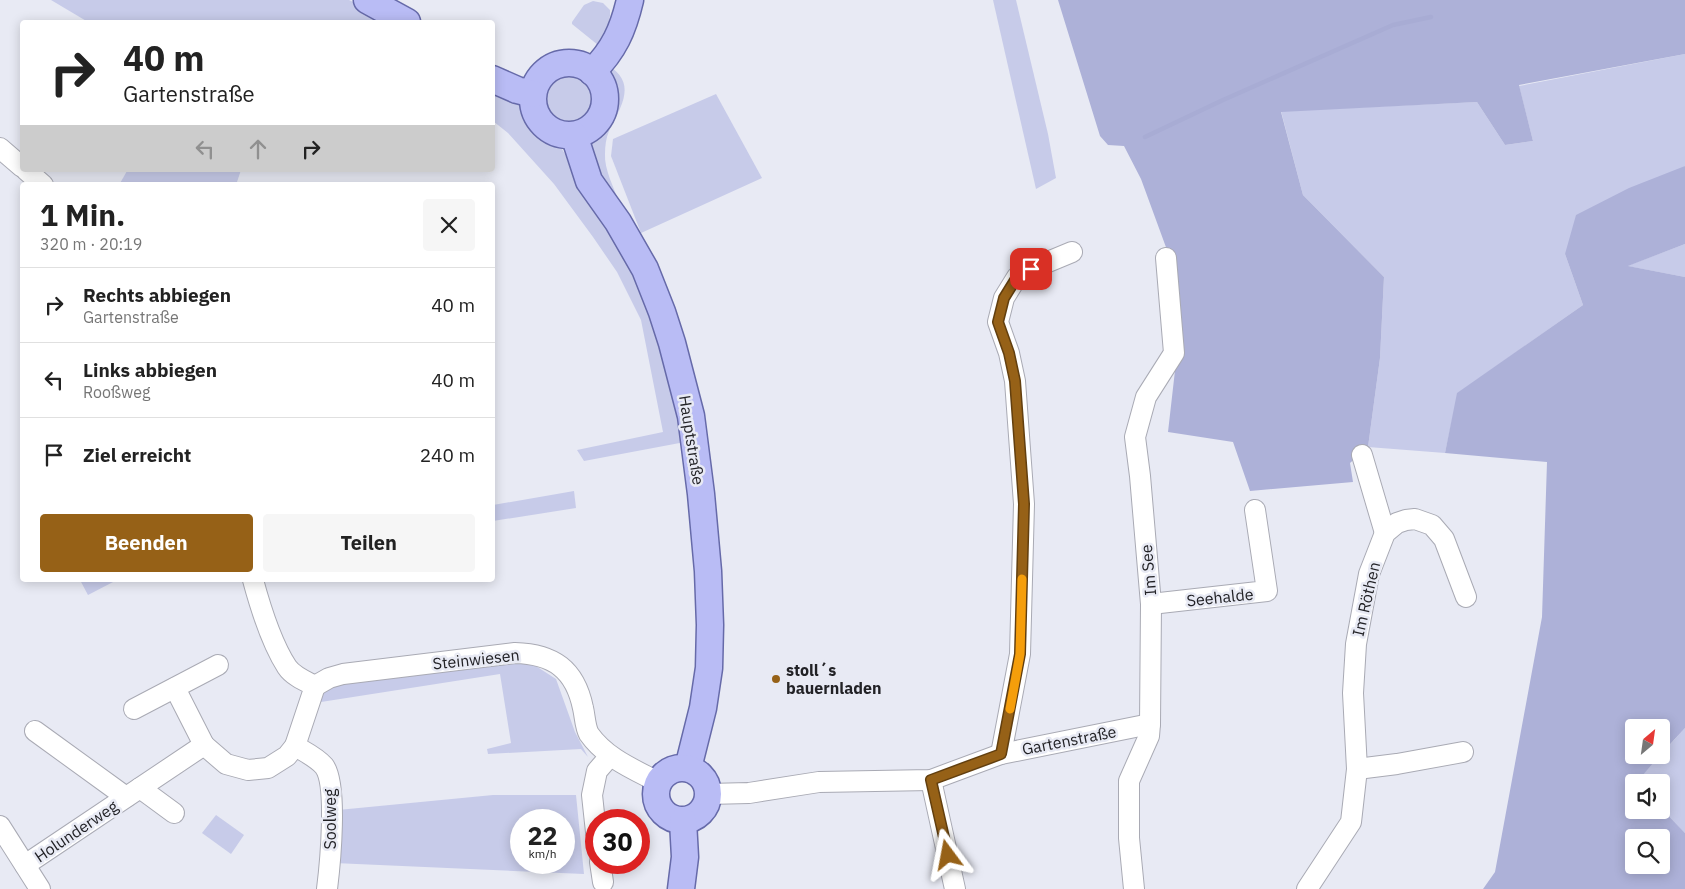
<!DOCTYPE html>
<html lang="de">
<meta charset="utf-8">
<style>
:root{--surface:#fff;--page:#f6f6f6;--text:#222;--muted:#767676;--line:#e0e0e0;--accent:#966117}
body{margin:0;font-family:"IBM Plex Sans",sans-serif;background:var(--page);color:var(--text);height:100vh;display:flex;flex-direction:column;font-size:19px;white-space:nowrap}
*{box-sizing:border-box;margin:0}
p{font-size:16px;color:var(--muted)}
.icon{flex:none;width:28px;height:28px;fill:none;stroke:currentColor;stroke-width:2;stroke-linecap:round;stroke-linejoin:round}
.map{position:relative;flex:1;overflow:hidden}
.sheet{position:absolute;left:20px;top:182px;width:475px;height:400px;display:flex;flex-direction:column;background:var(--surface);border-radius:5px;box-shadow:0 2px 12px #0003}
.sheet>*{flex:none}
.top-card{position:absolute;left:20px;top:20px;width:475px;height:152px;border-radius:5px;box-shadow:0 2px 12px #0003;background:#fff;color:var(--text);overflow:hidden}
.needle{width:32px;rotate:29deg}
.buttons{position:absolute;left:1625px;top:719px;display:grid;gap:10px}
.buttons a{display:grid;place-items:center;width:45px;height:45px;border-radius:5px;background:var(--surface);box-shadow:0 2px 12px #0003;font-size:25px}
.speed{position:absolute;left:510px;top:809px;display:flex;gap:10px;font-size:25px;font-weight:700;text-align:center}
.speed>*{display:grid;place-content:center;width:65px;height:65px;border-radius:50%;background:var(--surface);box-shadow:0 2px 12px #0003;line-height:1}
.speed small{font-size:12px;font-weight:400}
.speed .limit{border:8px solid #d22;background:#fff;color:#111}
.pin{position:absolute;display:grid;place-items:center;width:42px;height:42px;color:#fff;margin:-21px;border-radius:10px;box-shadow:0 2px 8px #0006}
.me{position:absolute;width:55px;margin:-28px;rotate:347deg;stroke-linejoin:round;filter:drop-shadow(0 0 4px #0008)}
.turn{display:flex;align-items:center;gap:18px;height:105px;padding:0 20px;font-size:22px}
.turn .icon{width:65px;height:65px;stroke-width:2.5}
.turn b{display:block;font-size:35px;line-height:42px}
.lanes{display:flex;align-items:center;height:48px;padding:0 20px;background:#0003;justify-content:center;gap:25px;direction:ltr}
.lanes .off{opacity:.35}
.round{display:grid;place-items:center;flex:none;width:52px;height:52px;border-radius:5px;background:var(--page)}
.head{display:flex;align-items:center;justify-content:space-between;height:85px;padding:0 20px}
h1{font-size:30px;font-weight:700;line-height:38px}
.action{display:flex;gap:10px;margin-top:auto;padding:10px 20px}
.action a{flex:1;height:58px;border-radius:5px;background:var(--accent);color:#fff;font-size:20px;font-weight:700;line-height:58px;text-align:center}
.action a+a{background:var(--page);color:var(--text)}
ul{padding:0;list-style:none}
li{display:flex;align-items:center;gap:15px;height:75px;padding:0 20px;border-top:1px solid var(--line)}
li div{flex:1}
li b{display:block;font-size:19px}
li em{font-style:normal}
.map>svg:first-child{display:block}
</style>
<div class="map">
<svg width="1685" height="889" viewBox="0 0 1685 889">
<rect width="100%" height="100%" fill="#e8eaf4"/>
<!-- green -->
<g fill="#c7cbe9" fill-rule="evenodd">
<path d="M51,0h298l45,22h-306z"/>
<path d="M993,0h23l32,134 8,44 -20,11z"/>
<path d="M593,1l10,2 7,7c1,14 -6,24 -12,35l-26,-21v-2l12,-17z"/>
<path d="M1685,54v112l-120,88 18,51 -125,88 -13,60 -77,-6 12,-89 4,-81 -81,-82 -22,-84 196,-9 28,43 28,-4 -14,-55z"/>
<path d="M612,68c25,18 7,42 -3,63 -3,7 -4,15 -4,23 -1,15 9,34 14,48 -6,-6 -14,-12 -18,-20 -7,-14 -13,-34 -7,-49 4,-10 12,-16 15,-27 3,-14 -2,-23 3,-38z"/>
<circle cx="568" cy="98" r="28"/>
<path d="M493,90l27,13 17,26 21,14 7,11 9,23 44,64 29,60 38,141 -101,19 -7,-11 86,-18 -22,-112 -24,-48 -24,-35 -39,-53 -46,-51 -15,-12z"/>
<path d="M716,94l46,84 -121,55 -30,-77 2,-17z"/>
<path d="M125,170h116l-5,15h-117l8,-14z"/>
<path d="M1685,244v33l-58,-11z"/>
<path d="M574,491l2,17 -83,13v-16z"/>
<path d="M80,580h34l1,1 -27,14z"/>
<path d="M528,661l28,18 19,53 13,25 -7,-8 -93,5 -1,-5 24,-6 -11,-69 -179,28 -10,-2 -10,-16z"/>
<path d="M1685,728v105l-24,-25v-26h-25z"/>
<path d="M493,795h83l8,79 -250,-11 4,-53zM521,820h43v42h-43z"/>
<path d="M216,815l28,20 -13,19 -29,-21z"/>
</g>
<!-- forest -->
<g fill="#adb1d8" fill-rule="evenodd">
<path d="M1058,0h627v54l-166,31 14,56 -28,4 -28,-43 -196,10 22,83 81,82 -4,81 -12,89 -18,16 3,19 -103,9 -17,-49 -65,-10 9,-79 -10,-103 -26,-71 -17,-33 -16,-1 -8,-9z"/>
<path d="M1685,166v78l-57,22 57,11v451l-24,26v-26h-27v27h26l-23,27h-3v28h27v-2l24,25v56h-202l12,-17 47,-255 5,-155 -102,-9 12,-60 126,-88 -18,-51 11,-39 53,-27zM1634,838h27v27h-27z"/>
</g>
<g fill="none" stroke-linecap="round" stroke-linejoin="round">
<!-- stream -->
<path stroke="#a8acd4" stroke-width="4.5" d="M1145,137l78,-37 170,-75 38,-8"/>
<defs>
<g id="minor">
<path d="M0,148l22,19"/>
<path d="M26,170l17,15"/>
<path d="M1362,455l23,78"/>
<path d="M253,580c7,26 19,64 34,87 6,9 18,14 28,19l-20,60c10,6 21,11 29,20 14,18 6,99 3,123"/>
<path d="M1151,604l116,-13 -12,-81"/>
<path d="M315,686l14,-8 14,-4 172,-21c38,1 60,16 68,55 2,8 2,19 6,26 17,24 44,35 69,48"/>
<path d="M175,688l29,57"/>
<path d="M134,709l84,-44"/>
<path d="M35,731l91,66"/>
<path d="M1001,754l19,-100 4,-150 -9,-123 -6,-28 -11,-31 6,-24 13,-21 14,-8 41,-17"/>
<path d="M1357,769l40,-5 66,-12"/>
<path d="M931,780l24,109"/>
<path d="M140,788l34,25"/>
<path d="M708,794l41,-1 70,-11 112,-2 70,-26 149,-30"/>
<path d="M0,826l40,63"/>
<path d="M596,832l-4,-37 5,-24 13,-15"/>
<path d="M600,862l3,20"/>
<path d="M25,865l179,-120 22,19 22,6 20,-2 19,-12 8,-10"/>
<path d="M1134,889l-5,-51v-57l20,-45 1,-12 1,-120 -11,-128 -5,-39 11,-40 28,-44 -8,-95"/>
<path d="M1307,889l44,-67 6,-53 -4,-76 3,-49 13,-70 16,-41 12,-10 9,-3 9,-1 17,6 12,14 22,58"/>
</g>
<g id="major">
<path d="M367,0l40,22"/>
<circle cx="569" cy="99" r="36"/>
<path d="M592,72c22,-22 31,-42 38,-72"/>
<path d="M492,79l25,11 16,4"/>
<path d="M574,135l15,46 29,41 27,47 17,43 10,31 19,73 10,78 7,77 2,54 -1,43 -6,40 -15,60"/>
<circle cx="682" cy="794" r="26"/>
<path d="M681,889l4,-32 -2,-36"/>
</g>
</defs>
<!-- minor casing -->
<use href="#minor" stroke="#a9aab4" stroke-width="22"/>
<!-- major casing -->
<use href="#major" stroke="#666aa9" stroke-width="29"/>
<!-- minor -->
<use href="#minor" stroke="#fff" stroke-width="20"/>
<!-- major -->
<use href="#major" stroke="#b9bcf5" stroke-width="26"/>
</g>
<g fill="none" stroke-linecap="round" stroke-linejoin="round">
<defs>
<path id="route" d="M948,855l-17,-75 70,-26 19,-100 4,-150 -9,-123 -6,-28 -11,-31 6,-24 13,-21 14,-8"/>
</defs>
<!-- route casing -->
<use href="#route" stroke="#623f0f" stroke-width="12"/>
<!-- route -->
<use href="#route" stroke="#966117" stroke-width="9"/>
<!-- slow -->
<path stroke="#f59e0b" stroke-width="9" d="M1010,709l10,-55 2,-75"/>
</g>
<!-- markers -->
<circle fill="#966117" stroke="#e8eaf4" stroke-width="2" cx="776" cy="679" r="5"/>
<g text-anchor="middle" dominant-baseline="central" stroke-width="5" stroke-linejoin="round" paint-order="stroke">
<!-- street labels -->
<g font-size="16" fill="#222226" stroke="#e8eaf4">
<text transform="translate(692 440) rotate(81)">Hauptstraße</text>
<text transform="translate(1148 570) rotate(-95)">Im See</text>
<text transform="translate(1220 597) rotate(-6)">Seehalde</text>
<text transform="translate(1366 599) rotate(-77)">Im Röthen</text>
<text transform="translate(476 659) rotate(-6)">Steinwiesen</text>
<text transform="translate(1069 740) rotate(-11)">Gartenstraße</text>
<text transform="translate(330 819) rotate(-90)">Soolweg</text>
<text transform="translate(76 831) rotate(-34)">Holunderweg</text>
</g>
<!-- poi labels -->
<g font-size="16" font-weight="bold" fill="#222226" stroke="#e8eaf4" text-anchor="start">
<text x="786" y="670">stoll´s<tspan x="786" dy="18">bauernladen</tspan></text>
</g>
</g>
</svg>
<div class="buttons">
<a><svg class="needle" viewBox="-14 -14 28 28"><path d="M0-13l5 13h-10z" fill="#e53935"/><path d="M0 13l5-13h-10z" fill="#767676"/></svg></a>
<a><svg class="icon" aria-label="sound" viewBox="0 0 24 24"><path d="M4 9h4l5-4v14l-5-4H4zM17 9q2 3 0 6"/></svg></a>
<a><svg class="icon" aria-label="search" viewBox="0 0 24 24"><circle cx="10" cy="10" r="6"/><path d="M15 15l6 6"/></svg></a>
</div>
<div class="speed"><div>22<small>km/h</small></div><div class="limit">30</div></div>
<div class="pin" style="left:1031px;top:269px;background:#d93025"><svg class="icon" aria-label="arrive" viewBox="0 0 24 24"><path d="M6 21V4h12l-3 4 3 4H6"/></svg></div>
<svg class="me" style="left:948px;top:855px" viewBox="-20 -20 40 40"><path d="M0-17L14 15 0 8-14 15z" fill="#966117" stroke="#fff" stroke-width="4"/></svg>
<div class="top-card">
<div class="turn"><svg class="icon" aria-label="right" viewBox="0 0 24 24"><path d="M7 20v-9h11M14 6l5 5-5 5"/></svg><div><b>40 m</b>Gartenstraße</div></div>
<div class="lanes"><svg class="icon off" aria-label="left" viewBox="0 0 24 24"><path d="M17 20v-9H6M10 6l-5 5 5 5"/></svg><svg class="icon off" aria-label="ahead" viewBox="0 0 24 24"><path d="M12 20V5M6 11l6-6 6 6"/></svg><svg class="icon" aria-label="right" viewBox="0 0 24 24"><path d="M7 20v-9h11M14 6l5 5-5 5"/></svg></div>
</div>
<section class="sheet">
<div class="head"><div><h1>1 Min.</h1><p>320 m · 20:19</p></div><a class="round"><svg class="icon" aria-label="close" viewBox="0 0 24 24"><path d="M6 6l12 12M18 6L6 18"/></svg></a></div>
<ul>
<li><svg class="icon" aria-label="right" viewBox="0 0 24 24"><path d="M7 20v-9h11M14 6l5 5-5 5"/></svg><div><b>Rechts abbiegen</b><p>Gartenstraße</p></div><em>40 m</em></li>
<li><svg class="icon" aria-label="left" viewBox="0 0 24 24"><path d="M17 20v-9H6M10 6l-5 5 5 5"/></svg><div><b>Links abbiegen</b><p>Rooßweg</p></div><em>40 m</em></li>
<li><svg class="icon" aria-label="arrive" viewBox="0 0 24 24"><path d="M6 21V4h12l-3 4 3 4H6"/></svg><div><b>Ziel erreicht</b></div><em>240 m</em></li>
</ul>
<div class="action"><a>Beenden</a><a>Teilen</a></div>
</section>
</div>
